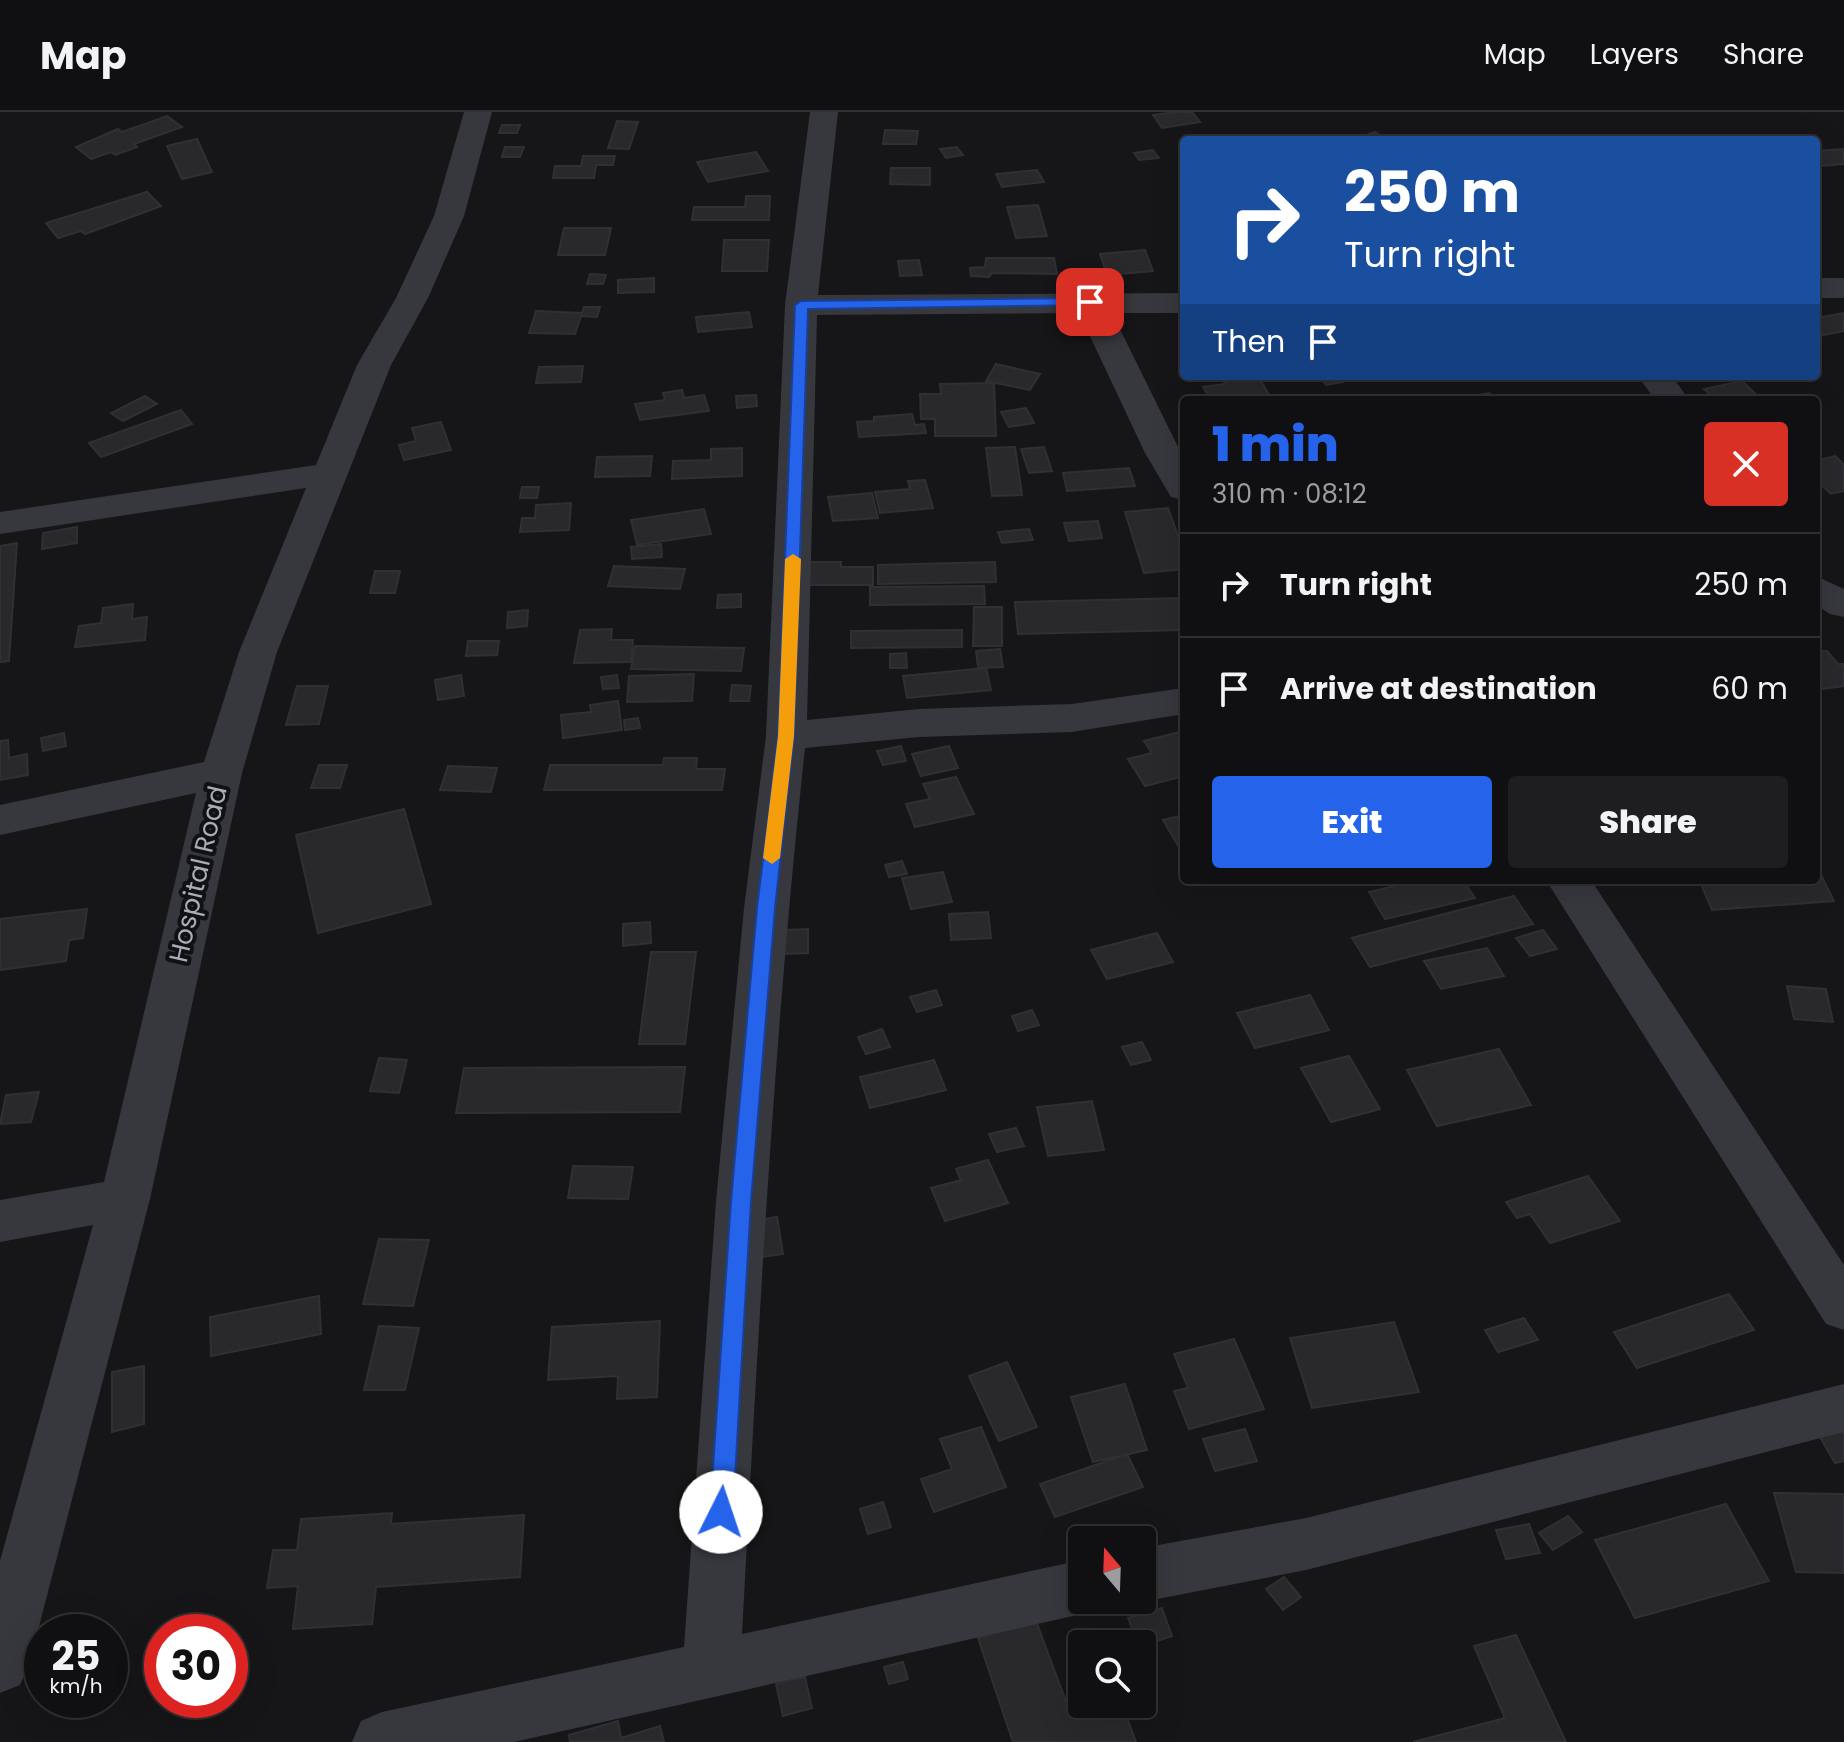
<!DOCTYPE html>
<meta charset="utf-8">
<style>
:root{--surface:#101012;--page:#1e1e20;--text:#f1f3f6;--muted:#9c9d9f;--line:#303032;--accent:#2563eb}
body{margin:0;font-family:Poppins,sans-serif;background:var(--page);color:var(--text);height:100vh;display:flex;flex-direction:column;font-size:30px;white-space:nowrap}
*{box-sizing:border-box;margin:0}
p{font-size:26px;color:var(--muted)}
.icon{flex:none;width:44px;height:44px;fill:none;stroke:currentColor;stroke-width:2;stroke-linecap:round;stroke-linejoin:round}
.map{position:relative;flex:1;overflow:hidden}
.details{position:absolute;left:1180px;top:284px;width:640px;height:488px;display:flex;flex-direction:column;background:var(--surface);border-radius:8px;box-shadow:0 8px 32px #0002,0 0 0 2px var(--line)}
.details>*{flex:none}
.guide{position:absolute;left:1180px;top:24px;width:640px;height:244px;border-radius:8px;box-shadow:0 8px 32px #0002,0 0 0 2px var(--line);background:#1a4fa0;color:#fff;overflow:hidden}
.needle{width:52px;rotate:341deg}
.fabs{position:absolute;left:1068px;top:1414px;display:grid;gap:16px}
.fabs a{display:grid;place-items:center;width:88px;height:88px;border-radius:8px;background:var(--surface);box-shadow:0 8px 32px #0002,0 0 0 2px var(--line);font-size:40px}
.speed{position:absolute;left:24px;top:1502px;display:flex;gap:16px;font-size:40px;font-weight:700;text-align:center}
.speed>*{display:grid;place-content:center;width:104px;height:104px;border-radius:50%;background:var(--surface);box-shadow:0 8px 32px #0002,0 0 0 2px var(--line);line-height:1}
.speed small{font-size:20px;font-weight:400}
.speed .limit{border:12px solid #d22;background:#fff;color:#111}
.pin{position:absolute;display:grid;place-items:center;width:68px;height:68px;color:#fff;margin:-34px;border-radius:16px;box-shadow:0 4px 12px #0006}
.me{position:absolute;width:88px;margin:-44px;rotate:4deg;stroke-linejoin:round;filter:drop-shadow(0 0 6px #0008)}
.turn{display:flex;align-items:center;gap:28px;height:168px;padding:0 32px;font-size:36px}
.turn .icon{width:104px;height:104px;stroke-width:2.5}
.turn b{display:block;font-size:56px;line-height:68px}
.then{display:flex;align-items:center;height:76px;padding:0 32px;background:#0003;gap:16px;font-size:30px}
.round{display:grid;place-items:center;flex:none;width:84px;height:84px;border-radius:8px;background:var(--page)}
.overview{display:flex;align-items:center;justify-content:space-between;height:136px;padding:0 32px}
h1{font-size:48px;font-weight:800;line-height:60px;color:var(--accent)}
.cta{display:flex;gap:16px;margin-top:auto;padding:16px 32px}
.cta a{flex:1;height:92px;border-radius:8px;background:var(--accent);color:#fff;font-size:32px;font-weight:800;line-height:92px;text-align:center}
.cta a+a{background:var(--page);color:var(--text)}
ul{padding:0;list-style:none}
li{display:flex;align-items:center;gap:24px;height:104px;padding:0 32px;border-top:2px solid var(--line)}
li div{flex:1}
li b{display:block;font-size:30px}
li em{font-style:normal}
header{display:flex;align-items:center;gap:48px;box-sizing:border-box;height:112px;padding:0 40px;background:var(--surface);border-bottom:2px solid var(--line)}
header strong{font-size:38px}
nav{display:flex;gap:44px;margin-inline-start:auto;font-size:28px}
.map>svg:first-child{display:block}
</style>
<header>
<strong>Map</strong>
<nav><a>Map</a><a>Layers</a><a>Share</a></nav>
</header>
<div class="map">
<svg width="1844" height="1630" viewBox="0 0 1844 1630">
<rect width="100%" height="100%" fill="#161618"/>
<!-- building -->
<g fill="#29292c" stroke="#303034" stroke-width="2">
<path d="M1177,0h15l8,10 -38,6 -9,-13z"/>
<path d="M167,4l15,11 -48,17 3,3 -22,8 -4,-3 -20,7 -15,-12 42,-18 4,3z"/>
<path d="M617,9l21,1 -9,27 -21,-1z"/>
<path d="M502,13h18l-3,8h-18z"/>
<path d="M885,18l33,1 -2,13h-33z"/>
<path d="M1375,20l13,8h-59v-4l28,2z"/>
<path d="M197,27l15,33 -30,7 -15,-33z"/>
<path d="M505,35h19l-4,10h-18z"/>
<path d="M957,35l6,8 -17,3 -6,-9z"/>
<path d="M1844,37v15l-23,2 -5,-7v-8z"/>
<path d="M1153,38l6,8 -20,2 -5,-7z"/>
<path d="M756,40l12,19 -60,11 -11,-20z"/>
<path d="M583,44h32l-2,9h-17l-2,13h-41l2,-12h26z"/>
<path d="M891,56h39v17l-40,-1z"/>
<path d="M1037,58l7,12 -42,5 -6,-13z"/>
<path d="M147,80l14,14 -76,28 -4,-3 -23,7 -12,-15z"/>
<path d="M746,84h24l-1,24h-77l2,-13h51z"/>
<path d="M1038,93l9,31 -31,2 -9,-31z"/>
<path d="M564,116h47l-6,27h-47z"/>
<path d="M724,128h45l-2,31h-45z"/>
<path d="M1145,138l8,21 -46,4 -7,-21z"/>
<path d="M986,146h68l3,16 -65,-1 -3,4 -18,-1 -1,-8 15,-1z"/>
<path d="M919,148l3,15 -22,1 -2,-15z"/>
<path d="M590,162l16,1 -3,9h-16z"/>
<path d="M654,166v14l-36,1v-13z"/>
<path d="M584,195h16l-3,10 -16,-1z"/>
<path d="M536,199l46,2 -7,21 -46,-1z"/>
<path d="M749,200l3,15 -54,5 -2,-15z"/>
<path d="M1844,201v18l-25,5 -3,-3v-15z"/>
<path d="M996,252l44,10 -10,16 -44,-9z"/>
<path d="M583,254l-2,16 -45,1 3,-16z"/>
<path d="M1221,264h37l13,22 -60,2 -8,-13 22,-3z"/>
<path d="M1319,264h19l5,6 -17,3z"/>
<path d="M1742,269l20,19h-46l-12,-11z"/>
<path d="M994,271l2,53h-61v-17h-14l-1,-25h21l-1,-10z"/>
<path d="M682,278l2,8 20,-3 5,16 -69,9 -5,-16 30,-4 -2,-7z"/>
<path d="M1489,281l6,7h-43z"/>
<path d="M756,283l1,11 -20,2 -1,-12z"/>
<path d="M145,284l12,8 -34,17 -12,-8z"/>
<path d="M1026,296l8,15 -25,4 -8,-15z"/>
<path d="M181,298l11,14 -91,33 -12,-14z"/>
<path d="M912,302l3,11 9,-1 2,9 -67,4 -2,-15 17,-1v-4z"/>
<path d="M441,310l10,28 -47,10 -5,-15 17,-4 -4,-13z"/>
<path d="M1015,335l7,48 -30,1 -6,-48z"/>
<path d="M1044,335l8,24 -23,2 -8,-24z"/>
<path d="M742,336v28l-70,3 1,-18 38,-1v-11z"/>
<path d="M652,344l-2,20 -55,1 2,-20z"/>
<path d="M1835,344l9,9v26l-13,3 -15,-14v-19z"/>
<path d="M1129,356l6,18 -68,5 -4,-18z"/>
<path d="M925,368l8,28 -53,5 -5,-21 35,-3 -2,-8z"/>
<path d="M522,375h17l-2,11h-17z"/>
<path d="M872,381l6,25 -45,3 -5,-24z"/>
<path d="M571,391l-2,27 -49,2 2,-14h13l1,-13z"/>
<path d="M1168,396l16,45v16l-40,4 -19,-61z"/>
<path d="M704,397l7,25 -74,11 -6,-25z"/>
<path d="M1098,409l4,17 -33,3 -5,-18z"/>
<path d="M77,415v16l-35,6 1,-16z"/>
<path d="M1029,417l4,11 -31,3 -4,-11z"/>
<path d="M17,431l-8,118 -9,1v-116z"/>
<path d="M661,432l1,13 -30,2 -1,-12z"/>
<path d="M809,450h32v5h32v18h-66z"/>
<path d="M995,450l1,20 -118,2v-19z"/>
<path d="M614,454l71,3 -5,20 -72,-3z"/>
<path d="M375,459h25l-5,22h-25z"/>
<path d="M984,474l1,18 -115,1v-18z"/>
<path d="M741,482v13l-24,1 1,-13z"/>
<path d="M1184,486v32l-166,4 -3,-32z"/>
<path d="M133,492l-1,15 15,-2 -2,23 -70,7 4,-21 22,-3 2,-15z"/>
<path d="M974,495h28v39h-29z"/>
<path d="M528,498l-1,16 -20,2 1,-16z"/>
<path d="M612,517l-1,11h22l-2,22 -57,1 6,-33z"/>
<path d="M962,518v17l-111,1v-17z"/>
<path d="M468,529h31l-2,14 -31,1z"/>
<path d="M635,534l109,2 -3,23 -110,-2z"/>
<path d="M1000,537l3,18 -25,1 -2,-17z"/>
<path d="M1827,539l11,13h6v22l-21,3 -7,-9v-28z"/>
<path d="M906,541l1,15h-17v-14z"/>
<path d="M986,556l5,22 -84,8 -4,-22z"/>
<path d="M694,562l-2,27 -65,1 2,-26z"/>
<path d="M461,563l3,21 -26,4 -3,-20z"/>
<path d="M617,563l2,13 -16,1 -2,-12z"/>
<path d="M732,573l19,1 -2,15h-19z"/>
<path d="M297,574h31l-9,38 -33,1z"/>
<path d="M618,589l4,29 -59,8 -2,-23 30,-3 -1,-7z"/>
<path d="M638,606l2,10 -15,2 -1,-10z"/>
<path d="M1180,620l4,6v38l-39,10 -17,-27 24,-6 -8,-12z"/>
<path d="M64,621l2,13 -23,5 -2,-13z"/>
<path d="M8,628l1,18 18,-4 1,21 -28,5v-39z"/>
<path d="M901,634l5,15 -23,4 -6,-14z"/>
<path d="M949,634l9,22 -37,8 -9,-22z"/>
<path d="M664,646h33l-1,11h29l-3,21h-178l6,-25h113z"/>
<path d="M319,653h28l-7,23h-29z"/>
<path d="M448,654l49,2 -6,24 -51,-2z"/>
<path d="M956,665l18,37 -59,13 -9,-23 24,-5 -7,-15z"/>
<path d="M404,697l27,95 -113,29 -22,-98z"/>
<path d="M1184,703v41l-21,-36z"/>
<path d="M902,749l5,13 -18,3 -4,-12z"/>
<path d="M943,760l9,30 -41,7 -9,-31z"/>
<path d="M1820,761l14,28 -122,9 -12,-28 116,-2v-6z"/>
<path d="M1420,768h43l12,18 -90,21 -16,-27z"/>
<path d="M1514,784l19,28 -163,43 -18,-29z"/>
<path d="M87,797l-4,29 -14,2 -3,21 -66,9v-51z"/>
<path d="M988,800l3,26 -40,2 -2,-26z"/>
<path d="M650,810l1,21 -28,3v-22z"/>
<path d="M808,817v24l-26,1 1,-24z"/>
<path d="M1543,818l14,19 -27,7 -14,-18z"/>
<path d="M1157,821l16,29 -66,17 -16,-29z"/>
<path d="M1487,836l17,28 -63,13 -17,-28z"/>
<path d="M651,840h45l-11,92h-46z"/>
<path d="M1787,874l39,3 7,33 -39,-3z"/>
<path d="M936,878l6,15 -25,7 -7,-15z"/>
<path d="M1310,883l19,35 -74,18 -18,-35z"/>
<path d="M1032,898l7,15 -21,6 -6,-15z"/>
<path d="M882,917l8,18 -24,7 -8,-17z"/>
<path d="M1142,930l9,18 -20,5 -9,-18z"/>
<path d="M1499,937l32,56 -94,21 -30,-56z"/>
<path d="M1349,944l31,53 -49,13 -30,-54z"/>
<path d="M379,946l28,2 -8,33 -29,-2z"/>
<path d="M934,948l12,30 -76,18 -10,-31z"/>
<path d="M685,955l-5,45 -224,1 8,-45z"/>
<path d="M39,980l-8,30 -31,2 6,-29z"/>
<path d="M1092,989l12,49 -56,6 -11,-49z"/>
<path d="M1016,1016l8,18 -27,6 -8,-18z"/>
<path d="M988,1048l20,43 -63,18 -14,-33 30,-8 -5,-11z"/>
<path d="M573,1054l60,1 -5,32 -60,-1z"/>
<path d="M1588,1064l32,45 -70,22 -20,-29 -13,4 -11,-16z"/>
<path d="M777,1105l6,37 -21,3 -5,-37z"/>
<path d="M379,1127l50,1 -16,66 -50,-2z"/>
<path d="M1729,1182l25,36 -117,38 -23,-36z"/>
<path d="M319,1184l2,38 -110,22 -1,-39z"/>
<path d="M1524,1206l14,22 -40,12 -13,-22z"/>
<path d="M660,1209l-3,76 -40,2 1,-23 -70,4 4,-53z"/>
<path d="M1394,1210l25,70 -107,16 -22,-70z"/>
<path d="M379,1214l40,2 -14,62h-41z"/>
<path d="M1234,1227l30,70 -75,20 -15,-38 14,-3 -14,-34z"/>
<path d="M1007,1250l30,65 -38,14 -30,-65z"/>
<path d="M144,1254v58l-32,8v-60z"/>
<path d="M1125,1272l22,66 -54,12 -22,-65z"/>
<path d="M1844,1314v35l-9,2 -18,-31z"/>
<path d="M981,1315l25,60 -72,25 -13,-33 31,-10 -12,-30z"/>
<path d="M1245,1317l12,32 -42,10 -12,-32z"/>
<path d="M1127,1342l16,33 -88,30 -15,-33z"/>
<path d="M1774,1381l70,1v79l-48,-1z"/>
<path d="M883,1390l8,25 -23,7 -8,-25z"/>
<path d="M1726,1392l43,77 -134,37 -40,-78z"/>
<path d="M392,1401l-1,11 133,-9 -4,62 -144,10 -4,37 -79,5 5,-43 -31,2 6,-38h24l4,-31z"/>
<path d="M1568,1404l14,16 -29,18 -14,-17z"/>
<path d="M1529,1412l11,29 -34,6 -10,-29z"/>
<path d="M1284,1465l17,20 -18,13 -17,-21z"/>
<path d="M1162,1496l10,28 -30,10 -4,-2 -10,-26z"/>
<path d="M1036,1509l31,83 15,-4v4h40l14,38h-123l-35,-104z"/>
<path d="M1095,1521l4,11h-17v26l-11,-30z"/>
<path d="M1516,1523l50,107h-153l92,-24 -31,-72z"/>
<path d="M903,1550l5,17 -19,5 -5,-17z"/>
<path d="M805,1565l7,31 -29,8 -7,-32z"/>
<path d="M618,1609l3,17 39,-12 4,16h-94l-1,-7z"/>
</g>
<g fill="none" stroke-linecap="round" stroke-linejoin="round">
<!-- minor -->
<g fill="#37383d" fill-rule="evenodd">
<path d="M464,0h28l-28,104 -36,82 -37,67 -114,287 -35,121 -92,426 -121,466 -9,20 -20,8v-132l93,-336 -93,17v-42l104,-18 92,-389 -196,42v-30l204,-43 35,-110 67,-164 -306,46v-22l316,-47 41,-100 39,-67 38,-82z"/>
<path d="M810,0h28l-20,183 366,-2v20h-72l72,146v41l-13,-3 -26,-44 -66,-140 -262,2 -10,405 112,-11 153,-5 112,-16v26l-112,18 -153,5 -114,11c-32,295 -47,590 -63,886l340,-74v40h23l-3,6 -20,8 -568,128h-162l9,-21 21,-9 302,-65 32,-446 28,-293 22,-172 19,-431z"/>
<rect x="1816" y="166" width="28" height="20"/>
<path d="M1638,264h34l17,24h-34z"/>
<path d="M1816,464l28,13v28l-14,-3 -14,-9z"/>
<path d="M1546,768h45l253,385v65l-18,-6z"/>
<path d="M1844,1272v48l-538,138 -164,32 -4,-2h4v-52l164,-30z"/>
</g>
</g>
<!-- route -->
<path fill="#2563eb" stroke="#184099" stroke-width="2" d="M1090,186l6,4 -2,3 -286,4 -14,427 -19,172 -24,293 -18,311 -4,7 -8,3 -8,-3 -3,-7 21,-311 26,-293 21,-172 17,-431 6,-4z"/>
<!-- slow -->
<path fill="#f59e0b" d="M793,442l8,5 -7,177 -14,122 -8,6 -9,-6 15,-122 7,-177z"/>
<g text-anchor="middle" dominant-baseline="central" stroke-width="8" stroke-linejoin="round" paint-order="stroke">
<!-- street labels -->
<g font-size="26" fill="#a8adb8" stroke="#111113">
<text transform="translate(198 762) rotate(-77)">Hospital Road</text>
</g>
</g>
</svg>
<div class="fabs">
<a><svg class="needle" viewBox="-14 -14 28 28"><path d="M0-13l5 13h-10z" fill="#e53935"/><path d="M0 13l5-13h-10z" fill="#9c9d9f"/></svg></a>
<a><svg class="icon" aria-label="search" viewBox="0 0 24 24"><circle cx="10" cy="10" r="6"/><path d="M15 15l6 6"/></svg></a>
</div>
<div class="speed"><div>25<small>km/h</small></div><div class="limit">30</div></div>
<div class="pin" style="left:1090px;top:190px;background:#d93025"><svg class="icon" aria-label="arrive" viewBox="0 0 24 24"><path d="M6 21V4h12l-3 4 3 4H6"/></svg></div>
<svg class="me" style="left:721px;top:1400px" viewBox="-20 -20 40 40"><circle r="19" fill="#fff"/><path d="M0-13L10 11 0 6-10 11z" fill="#2563eb"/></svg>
<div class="guide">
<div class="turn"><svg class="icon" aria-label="right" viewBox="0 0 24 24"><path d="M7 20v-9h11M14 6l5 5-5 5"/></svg><div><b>250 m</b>Turn right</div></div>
<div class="then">Then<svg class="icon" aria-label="arrive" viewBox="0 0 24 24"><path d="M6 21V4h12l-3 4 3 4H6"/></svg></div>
</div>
<section class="details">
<div class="overview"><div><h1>1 min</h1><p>310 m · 08:12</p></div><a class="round" style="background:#d93025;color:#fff"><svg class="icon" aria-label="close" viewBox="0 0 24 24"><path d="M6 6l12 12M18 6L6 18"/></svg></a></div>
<ul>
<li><svg class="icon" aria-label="right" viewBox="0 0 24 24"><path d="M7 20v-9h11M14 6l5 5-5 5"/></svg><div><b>Turn right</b></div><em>250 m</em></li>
<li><svg class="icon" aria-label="arrive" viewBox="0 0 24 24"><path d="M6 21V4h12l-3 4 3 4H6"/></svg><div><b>Arrive at destination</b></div><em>60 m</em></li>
</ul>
<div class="cta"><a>Exit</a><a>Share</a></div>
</section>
</div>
